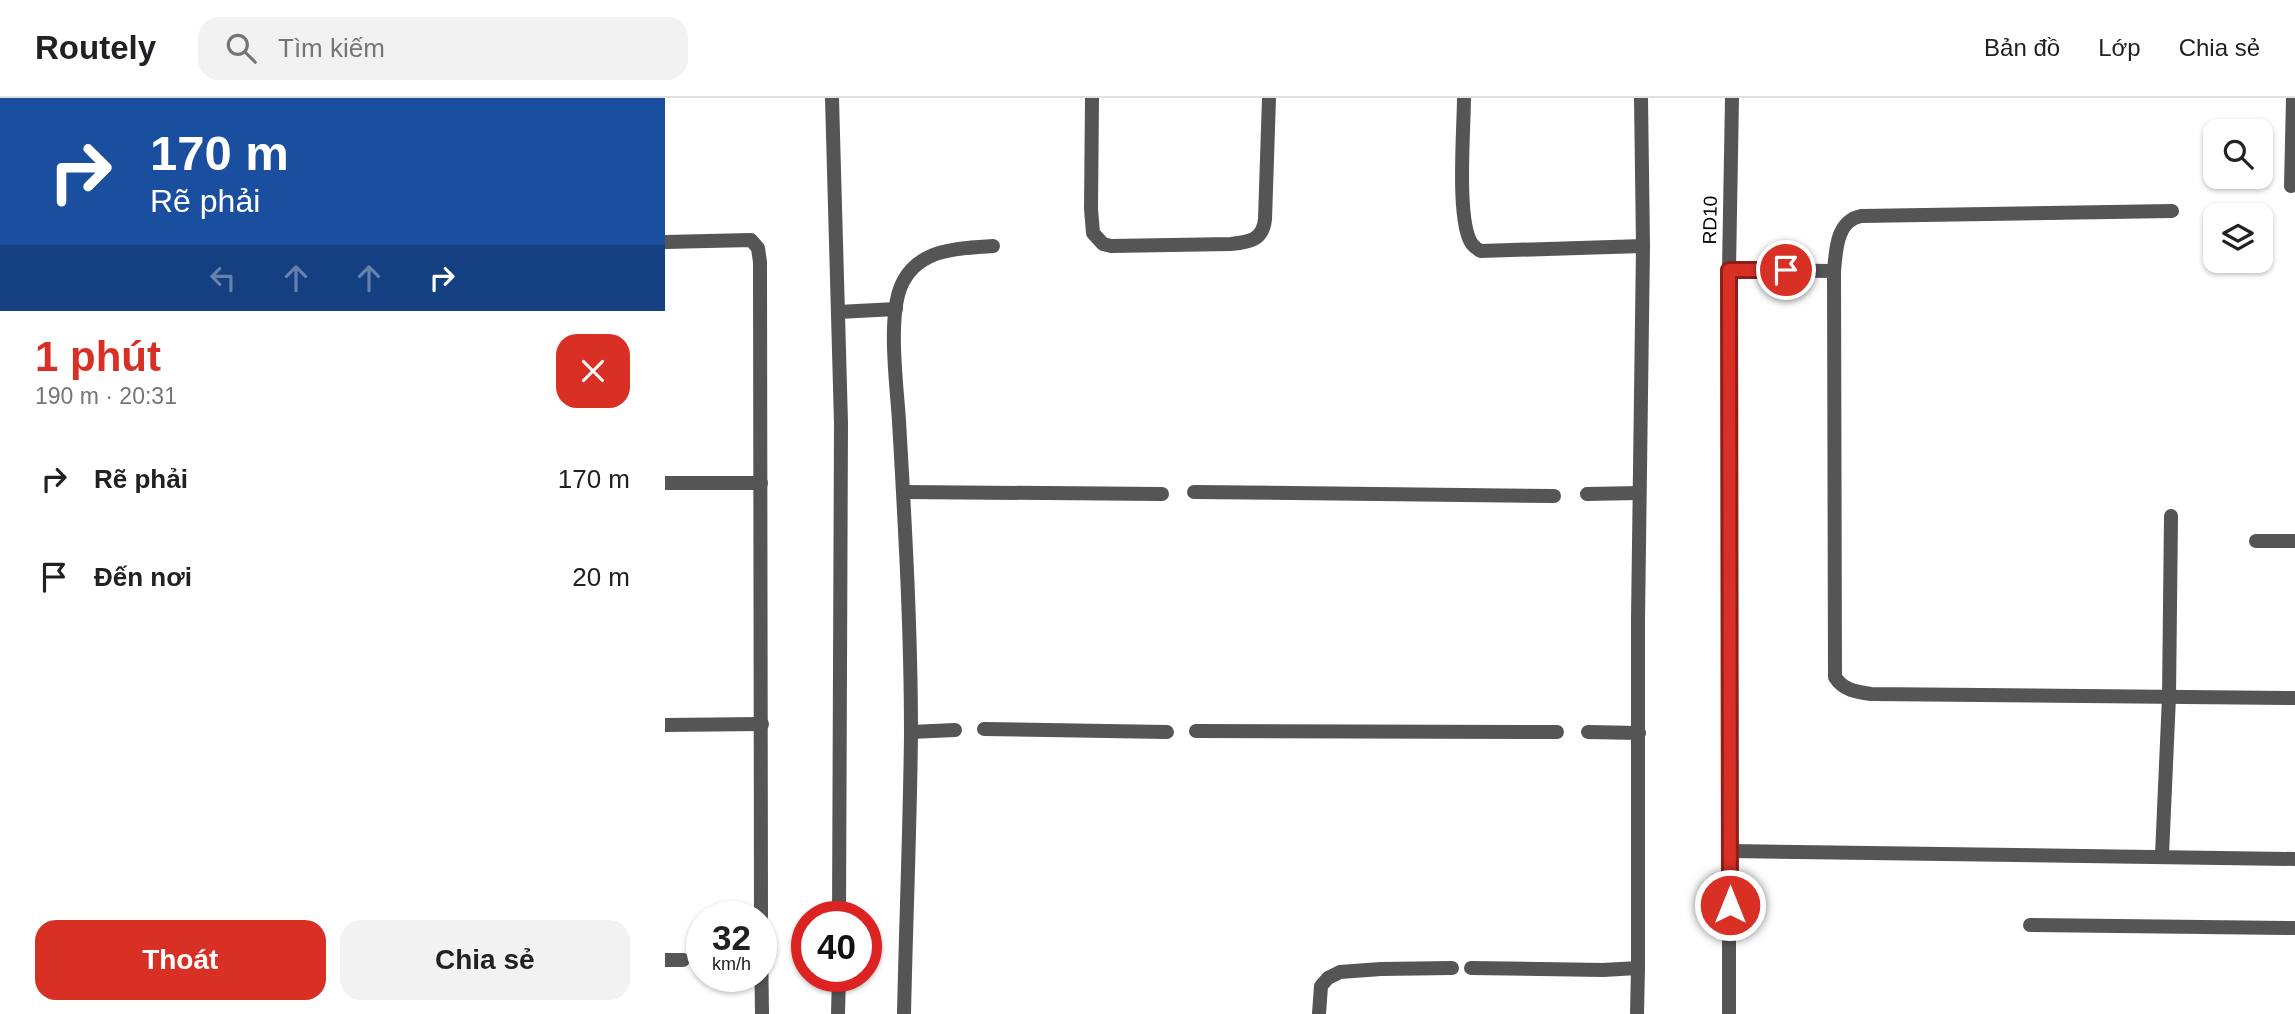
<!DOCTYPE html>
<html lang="vi">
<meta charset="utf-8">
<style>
:root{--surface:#fff;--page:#f2f2f2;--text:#202124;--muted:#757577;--line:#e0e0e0;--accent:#d93025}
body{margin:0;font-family:Arial,sans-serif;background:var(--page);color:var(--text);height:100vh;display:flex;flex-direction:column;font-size:26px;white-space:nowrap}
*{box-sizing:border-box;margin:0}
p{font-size:23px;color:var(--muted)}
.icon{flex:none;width:38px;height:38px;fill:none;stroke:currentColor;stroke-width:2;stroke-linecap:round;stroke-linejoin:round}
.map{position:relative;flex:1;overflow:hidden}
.panel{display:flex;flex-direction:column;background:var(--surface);width:665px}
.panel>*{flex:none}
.guide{background:#1a4fa0;color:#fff;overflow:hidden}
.tools{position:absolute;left:1538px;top:21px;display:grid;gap:14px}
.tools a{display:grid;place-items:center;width:70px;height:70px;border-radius:14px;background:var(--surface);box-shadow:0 2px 5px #0004;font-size:35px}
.speed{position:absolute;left:21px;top:803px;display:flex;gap:14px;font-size:35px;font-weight:700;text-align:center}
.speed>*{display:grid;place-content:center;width:91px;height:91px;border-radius:50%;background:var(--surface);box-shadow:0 2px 5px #0004;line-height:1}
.speed small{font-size:18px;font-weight:400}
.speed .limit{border:10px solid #d22;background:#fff;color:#111}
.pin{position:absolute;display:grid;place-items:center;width:60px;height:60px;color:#fff;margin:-30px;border:4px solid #fff;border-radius:50%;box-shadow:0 2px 7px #0007}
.me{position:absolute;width:77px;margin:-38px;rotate:0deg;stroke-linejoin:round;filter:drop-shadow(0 0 5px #0008)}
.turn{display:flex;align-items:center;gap:24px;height:147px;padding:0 35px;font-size:32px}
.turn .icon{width:91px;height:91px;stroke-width:2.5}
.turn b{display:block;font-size:49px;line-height:60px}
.lanes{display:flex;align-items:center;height:66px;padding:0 35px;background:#0003;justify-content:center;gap:35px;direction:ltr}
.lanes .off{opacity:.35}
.round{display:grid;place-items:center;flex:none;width:74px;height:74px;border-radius:21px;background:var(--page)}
.headline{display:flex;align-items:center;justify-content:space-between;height:119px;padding:0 35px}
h1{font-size:42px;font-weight:700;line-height:52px;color:var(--accent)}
.primary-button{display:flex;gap:14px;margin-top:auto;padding:14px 35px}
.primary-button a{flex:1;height:80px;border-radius:21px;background:var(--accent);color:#fff;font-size:28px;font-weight:700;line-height:80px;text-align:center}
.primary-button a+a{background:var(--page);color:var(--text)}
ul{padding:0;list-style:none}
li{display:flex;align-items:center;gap:21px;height:98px;padding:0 35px}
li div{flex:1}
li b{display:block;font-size:26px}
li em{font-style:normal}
header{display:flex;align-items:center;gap:42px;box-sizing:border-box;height:98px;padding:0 35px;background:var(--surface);border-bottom:2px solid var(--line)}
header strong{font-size:33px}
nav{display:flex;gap:38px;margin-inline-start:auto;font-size:24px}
.search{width:490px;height:63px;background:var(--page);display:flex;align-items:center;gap:18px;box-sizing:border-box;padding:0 24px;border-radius:21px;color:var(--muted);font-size:26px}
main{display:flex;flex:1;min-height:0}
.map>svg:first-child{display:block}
</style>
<header>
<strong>Routely</strong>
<div class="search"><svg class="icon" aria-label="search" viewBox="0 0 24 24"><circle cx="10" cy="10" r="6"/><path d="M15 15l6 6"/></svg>Tìm kiếm</div>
<nav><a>Bản đồ</a><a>Lớp</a><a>Chia sẻ</a></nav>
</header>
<main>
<section class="panel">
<div class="guide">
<div class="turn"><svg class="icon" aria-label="right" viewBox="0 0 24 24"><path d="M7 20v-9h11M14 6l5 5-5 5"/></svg><div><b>170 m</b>Rẽ phải</div></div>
<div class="lanes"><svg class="icon off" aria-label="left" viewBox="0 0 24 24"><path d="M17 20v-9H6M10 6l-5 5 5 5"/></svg><svg class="icon off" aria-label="ahead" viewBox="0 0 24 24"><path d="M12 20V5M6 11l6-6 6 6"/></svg><svg class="icon off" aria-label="ahead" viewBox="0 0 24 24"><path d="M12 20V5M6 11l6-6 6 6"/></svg><svg class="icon" aria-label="right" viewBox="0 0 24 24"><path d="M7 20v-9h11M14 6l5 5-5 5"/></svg></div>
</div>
<div class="headline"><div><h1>1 phút</h1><p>190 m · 20:31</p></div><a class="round" style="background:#d93025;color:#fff"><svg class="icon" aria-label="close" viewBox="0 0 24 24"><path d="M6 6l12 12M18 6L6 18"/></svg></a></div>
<ul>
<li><svg class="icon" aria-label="right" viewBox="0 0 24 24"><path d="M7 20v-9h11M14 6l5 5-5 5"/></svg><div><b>Rẽ phải</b></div><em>170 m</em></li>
<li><svg class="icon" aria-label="arrive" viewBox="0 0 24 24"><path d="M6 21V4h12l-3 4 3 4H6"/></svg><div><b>Đến nơi</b></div><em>20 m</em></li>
</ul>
<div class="primary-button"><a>Thoát</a><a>Chia sẻ</a></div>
</section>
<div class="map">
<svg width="1630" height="916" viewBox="0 0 1630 916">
<rect width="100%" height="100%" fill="#fff"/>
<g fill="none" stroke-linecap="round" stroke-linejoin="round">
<!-- service -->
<g stroke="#555" stroke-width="14">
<path d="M167,0l9,325 -2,494"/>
<path d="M427,0l-1,111 2,24 10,11 8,2 120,-2c19,-2 32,-4 34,-25l4,-121"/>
<path d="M799,0c0,30 -8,124 8,146 3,4 5,5 9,7l162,-5"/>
<path d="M1626,88l2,-88"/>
<path d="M0,144l86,-2 7,8 2,14 1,655"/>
<path d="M1064,172l105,1 1,406c8,13 21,15 36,17l424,4"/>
<path d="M1169,173c2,-20 2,-50 27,-55l311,-5"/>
<path d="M173,214l58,-3"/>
<path d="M0,385h96"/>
<path d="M238,394l259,2"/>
<path d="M529,394l360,4"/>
<path d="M922,396l51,-1"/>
<path d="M1591,443h39"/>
<path d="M0,627l97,-1"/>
<path d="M319,631l183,3"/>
<path d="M531,633l361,1"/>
<path d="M246,634l44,-2"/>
<path d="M923,634l51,1"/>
<path d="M1065,753l565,8"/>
<path d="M1497,757l7,-158 2,-181"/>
<path d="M1365,827l265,3"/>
<path d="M96,840l1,76"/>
<path d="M0,862h18"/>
<path d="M806,870l132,2 35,-2v-349l5,-373 -2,-148"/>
<path d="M173,916l1,-38"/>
<path d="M239,916c2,-93 6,-187 7,-280 0,-104 -6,-209 -12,-313 -2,-35 -13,-111 5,-141 18,-32 57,-32 89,-34"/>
<path d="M654,916l2,-28 7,-8 12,-6 41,-3 71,-1"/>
<path d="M972,916l1,-46"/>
</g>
<!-- tertiary -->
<path stroke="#555" stroke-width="14" d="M1064,916v-744l3,-172"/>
</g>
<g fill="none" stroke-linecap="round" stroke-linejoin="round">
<defs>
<path id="route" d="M1065,807l-1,-635h57"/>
</defs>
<!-- route casing -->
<use href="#route" stroke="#8d1f18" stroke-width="18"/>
<!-- route -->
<use href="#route" stroke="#d93025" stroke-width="12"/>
</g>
<g text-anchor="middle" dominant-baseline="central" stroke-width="7" stroke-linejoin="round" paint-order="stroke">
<!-- street labels -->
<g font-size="19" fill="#000" stroke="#fff">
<text transform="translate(1045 122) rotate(-89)">RD10</text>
</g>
</g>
</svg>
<div class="tools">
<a><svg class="icon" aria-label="search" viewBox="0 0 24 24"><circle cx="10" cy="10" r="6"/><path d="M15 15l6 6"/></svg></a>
<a><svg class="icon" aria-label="layers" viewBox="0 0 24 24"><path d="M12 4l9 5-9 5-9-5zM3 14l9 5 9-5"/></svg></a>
</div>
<div class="speed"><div>32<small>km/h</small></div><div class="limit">40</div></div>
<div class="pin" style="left:1121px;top:172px;background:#d93025"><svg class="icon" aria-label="arrive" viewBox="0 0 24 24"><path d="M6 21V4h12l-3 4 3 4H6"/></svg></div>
<svg class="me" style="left:1065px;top:807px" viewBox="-20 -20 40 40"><circle r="17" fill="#d93025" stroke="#fff" stroke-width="3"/><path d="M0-11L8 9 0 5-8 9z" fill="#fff"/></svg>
</div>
</main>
